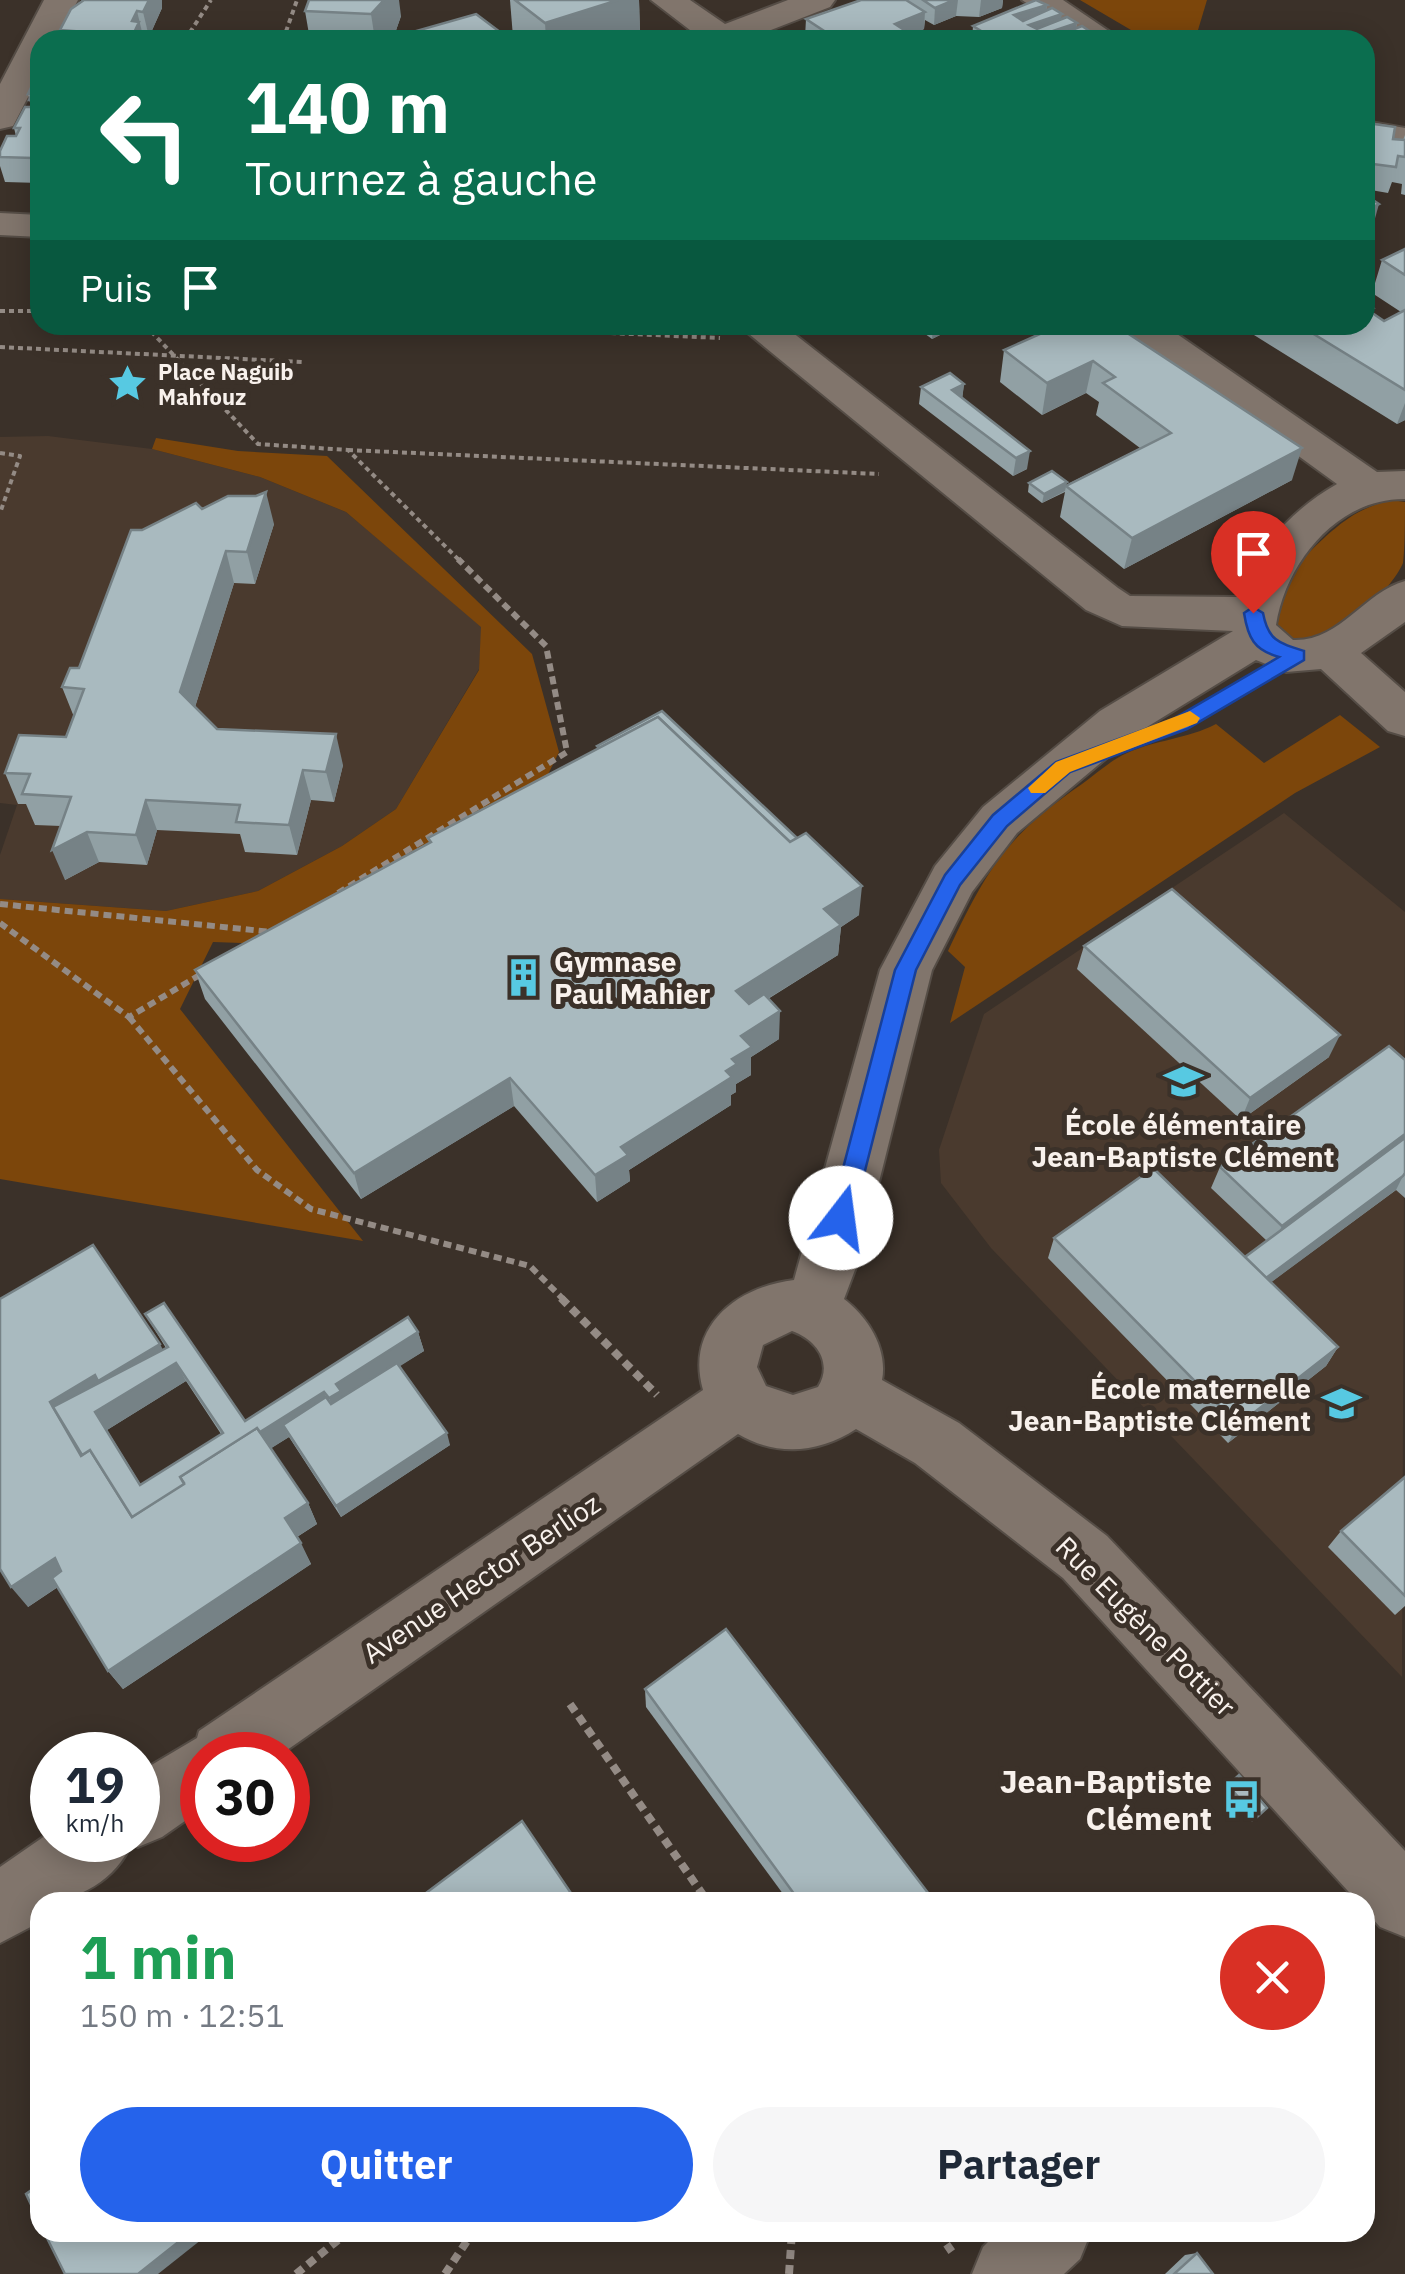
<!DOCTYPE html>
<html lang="fr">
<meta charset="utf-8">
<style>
:root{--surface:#fff;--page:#f6f6f7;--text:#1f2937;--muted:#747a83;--accent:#2563eb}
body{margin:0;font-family:"IBM Plex Sans",sans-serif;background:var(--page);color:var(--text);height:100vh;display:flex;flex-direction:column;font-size:38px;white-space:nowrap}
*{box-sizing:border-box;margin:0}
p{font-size:32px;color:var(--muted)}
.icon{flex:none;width:55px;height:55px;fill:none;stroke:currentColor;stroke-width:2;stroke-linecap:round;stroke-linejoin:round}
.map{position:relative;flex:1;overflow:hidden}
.details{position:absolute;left:30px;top:1892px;width:1345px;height:350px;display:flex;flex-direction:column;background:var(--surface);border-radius:30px;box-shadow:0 5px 25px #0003}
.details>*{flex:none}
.top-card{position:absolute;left:30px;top:30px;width:1345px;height:305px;border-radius:30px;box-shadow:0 5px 25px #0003;background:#0b6e4f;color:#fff;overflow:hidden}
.speed{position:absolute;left:30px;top:1732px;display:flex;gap:20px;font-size:50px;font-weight:700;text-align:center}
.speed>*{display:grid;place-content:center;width:130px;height:130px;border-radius:50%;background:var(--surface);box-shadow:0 5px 25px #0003;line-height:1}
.speed small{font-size:25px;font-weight:400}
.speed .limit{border:15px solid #d22;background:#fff;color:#111}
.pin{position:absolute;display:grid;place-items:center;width:85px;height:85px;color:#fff;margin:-102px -42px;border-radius:50% 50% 50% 0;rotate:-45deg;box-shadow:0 0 10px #0007}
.pin .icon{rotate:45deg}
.me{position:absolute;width:110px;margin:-55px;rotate:15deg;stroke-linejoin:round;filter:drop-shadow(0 0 8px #0008)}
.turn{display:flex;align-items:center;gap:35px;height:210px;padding:0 50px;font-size:45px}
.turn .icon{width:130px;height:130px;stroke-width:2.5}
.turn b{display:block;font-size:70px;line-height:85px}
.then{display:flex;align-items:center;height:95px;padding:0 50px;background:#0003;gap:20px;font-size:38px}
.round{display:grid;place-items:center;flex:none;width:105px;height:105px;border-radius:52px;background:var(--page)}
.headline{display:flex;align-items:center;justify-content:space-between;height:170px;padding:0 50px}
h1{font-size:60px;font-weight:700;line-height:75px;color:#1e9e55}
.button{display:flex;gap:20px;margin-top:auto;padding:20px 50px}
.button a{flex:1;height:115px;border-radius:60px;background:var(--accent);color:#fff;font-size:40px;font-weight:700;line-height:115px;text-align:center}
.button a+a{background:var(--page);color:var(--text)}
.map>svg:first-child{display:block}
</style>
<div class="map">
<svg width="1405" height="2274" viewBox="0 0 1405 2274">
<rect width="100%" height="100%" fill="#3b3129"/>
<!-- built -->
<g fill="#4a3a2e">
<path d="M48,436l104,13 108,28 86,35 136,115 -3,42 -83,140 -54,37 -84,45 -92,20 -166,-12v-44l17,-50 -17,-2v-366z"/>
<path d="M1284,813l121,99 -3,765 -411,-429 -50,-65 -2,-33 45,-136z"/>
</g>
<!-- green -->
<g fill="#7c460b">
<path d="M1080,0h127l-12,40h-47z"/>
<path d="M156,438l82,13 89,5 205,198 27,98 -22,45 -242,148 -82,-3 -33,67 183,232 -363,-62v-280l166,12 92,-20 84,-45 54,-37 83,-139 2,-43 -135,-115 -86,-35 -108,-28z"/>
<path d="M1391,500l14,2c0,17 0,45 -2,61 -15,34 -85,97 -122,70 -36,-27 46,-101 68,-115 13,-9 27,-14 42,-18z"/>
<path d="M1340,715l40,32 -85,46 -345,230 15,-56 -17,-16c39,-82 57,-114 134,-167 14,-10 29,-24 45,-31 28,-13 60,-14 89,-29l48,39z"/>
</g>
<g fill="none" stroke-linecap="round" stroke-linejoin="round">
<defs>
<g id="street">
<path d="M44,0h34l-21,40h-17v34l-27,52 -13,3v-45z"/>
<path d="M651,0h39l35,24 63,-24h47l-5,7 -85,33h-48l2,-3z"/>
<path d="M1022,0h41l59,40h-41z"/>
<path d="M1365,121l40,7v22l-40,-7z"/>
<path d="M0,213l40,2v22l-40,-2z"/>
<path d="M738,325h45l335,263 12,8 107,1c21,-49 53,-86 100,-113l-219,-159h46l213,147 28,-1v28c-67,-1 -119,63 -129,126l17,15c47,2 71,-48 112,-59v41l-44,31 44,39v44l-17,-5 -67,-62 -35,3 -30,-12 -122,75 -117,98 -45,59 -40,78 -71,284 -17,45c24,18 44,50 38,81l77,43 148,113 298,315v86l-25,-10 -15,-17v-8h-7l-295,-324 -148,-115 -59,-34c-37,24 -79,28 -118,5l-458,321h-78v54l-40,28 -24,10 -7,-3c-14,35 -54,58 -91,58v20l-40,21v-76l52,-36v9h86v-67l59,-35 2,-7 504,-341c-18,-63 33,-103 91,-110l86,-310 55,-104 48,-59 117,-96 133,-80 -111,-5 -36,-16zM792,1331c25,9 41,32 26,56l-25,8 -27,-9 -9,-19 6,-22z"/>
<path d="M998,2232h93l-11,27 -16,15h-92l11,-27z"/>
</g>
</defs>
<!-- street casing -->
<use href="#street" stroke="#554d46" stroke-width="4"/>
<!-- path-far2 -->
<g stroke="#948b85" stroke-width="4" stroke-dasharray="5 4" stroke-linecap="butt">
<path d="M185,40l26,-40"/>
<path d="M283,40l14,-40"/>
<path d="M0,311h40"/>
<path d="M145,325l113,119 90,6 112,111"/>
<path d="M431,325l289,13"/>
<path d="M0,347l303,15"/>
<path d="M348,450l531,24"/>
<path d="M0,453l20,3 -20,57"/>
</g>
<!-- path-far1 -->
<g stroke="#948b85" stroke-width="6" stroke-dasharray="8 5" stroke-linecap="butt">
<path d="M338,893l229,-141 -21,-106 -88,-87"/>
<path d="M0,904l272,28"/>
<path d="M0,923l129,94 74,-44"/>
<path d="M129,1017l128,153 54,39 219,57 34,34"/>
</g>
<!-- path -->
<g stroke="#948b85" stroke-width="8" stroke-dasharray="9 6" stroke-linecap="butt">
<path d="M561,1298l96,97"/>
<path d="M570,1704l138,198"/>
<path d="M938,2232l14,20"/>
<path d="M296,2274l52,-42"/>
<path d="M445,2274l28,-42"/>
<path d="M789,2274l3,-42"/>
</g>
<!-- street -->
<use href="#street" fill="#81756c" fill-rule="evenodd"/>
</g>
<!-- wall -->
<g fill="#91a0a4" fill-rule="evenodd">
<path d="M82,0h80v8l-13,29 -6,-1v4h-80l-3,-10z"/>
<path d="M510,0h129l1,35 -16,5h-107l-4,-3z"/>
<path d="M861,0h142l-1,8 -23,9 -23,-1 -22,9 -9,-5 -1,9 -13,6 4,2 -1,3h-104l-5,-3 1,-18z"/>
<path d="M1047,5l-1,6 15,8 16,4 -1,5 15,4 -1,5 16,3h-134l1,-14z"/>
<path d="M305,11l96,5 -7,20 -3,4h-81z"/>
<path d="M40,69v114l-35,-1 -5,-16v-15l16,-15 -2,-8 17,-21 -3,-13z"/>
<path d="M1367,123l26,16 10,1 2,-5v60l-4,-1 1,-10 -10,-2 -4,11 -23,-4v-59z"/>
<path d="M1405,249v171l-8,4 -159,-99h127l6,-12 13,8 17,-9 -29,-19 10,-33z"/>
<path d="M913,325h69l-19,9 -9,-6 -22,11z"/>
<path d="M1060,325l232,155 -168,89 -64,-52 5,-25 -23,11 -14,-11 1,-9 37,2 74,-37 -44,-33 3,-13 -13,-9 -44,22 -42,-33 4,-32z"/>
<path d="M964,384l-2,14 65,71 -14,7 -94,-72 2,-17z"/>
<path d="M202,509l72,15 -19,60 -21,-1 -39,124 22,22 126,36 -9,37 -23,-2 -14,55 -52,-3 -5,-18 -83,-4 -10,35 -48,-3 -34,18 -4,-54 -26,-1 -9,-21h-8l-13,-31 61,-36 8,-20 -12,-30 17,-19 63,-138z"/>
<path d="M597,746l262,169 -18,12 -3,28 -70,44 11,40 -28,18v18l-15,9v8l-5,3v10l-102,65 1,11 -33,21 -83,-96 -153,93 -156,-200 -10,-29 234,-127 -1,-5 169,-89z"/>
<path d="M1084,946l245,111 -88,63 -164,-151z"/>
<path d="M1405,1060v138l-9,-8 -125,92 67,65 -12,19 -98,77 -180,-185 6,-20 191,19 22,-16 -56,-53 9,-21z"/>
<path d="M0,1299l163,51 3,-2 -21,-34 100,107 173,-89 6,19 -25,15 51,79 -109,72 -52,-80 -18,11 37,55 9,21 -20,13 14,27 -188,125 -15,-18 -50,-84 -30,20zM186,1381l35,53 -80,51 -34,-55z"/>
<path d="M1405,1477v129l-10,9 -67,-68 13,-16z"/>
<path d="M645,1689l290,213h-146l-143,-195z"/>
<path d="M1239,1775l28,33 -15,14 -28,-33z"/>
<path d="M1197,2253l16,21h-48l20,-19z"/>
</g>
<!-- shaded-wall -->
<g fill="#768286">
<path d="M149,0h13v8l-13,29 -6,-25z"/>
<path d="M384,0h15l2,16 -7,20 -3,4h-16l-4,-26z"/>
<path d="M618,0h21l1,35 -16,5h-78l-1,-17z"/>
<path d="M954,0h4l-2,16 -22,9 1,-17z"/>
<path d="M981,0h22l-1,8 -23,9z"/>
<path d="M1047,5l-2,15 17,-6 -3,14 18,-5 -3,14 17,-5 -1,8h-47l-29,-25z"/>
<path d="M137,11l6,25v4h-12v-1l1,-18z"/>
<path d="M925,12l-1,17 -26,11 -3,-16z"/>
<path d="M37,151l3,10v13h-2l-5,-16z"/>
<path d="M1379,204l-5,18 -9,4v-15z"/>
<path d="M933,325h22l-1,3 -22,11z"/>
<path d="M964,325h18l-19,9z"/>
<path d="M1093,361l-7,32 -44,22 5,-32z"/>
<path d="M964,384l-2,17 -10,-11z"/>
<path d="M1405,403v17l-8,4z"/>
<path d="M1302,448l-10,32 -168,89 8,-31z"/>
<path d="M1030,451l-3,18 -14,7 3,-18z"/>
<path d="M1067,482l-2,9 -23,12 2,-9z"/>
<path d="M266,492l8,32 -19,60 -8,-32z"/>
<path d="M226,551l8,32 -44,140 -10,-31z"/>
<path d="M336,734l7,31 -9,37 -8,-30z"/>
<path d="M303,770l8,30 -14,55 -8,-30z"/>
<path d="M146,800l11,30 -10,35 -11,-30z"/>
<path d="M87,832l12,30 -34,18 -13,-30z"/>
<path d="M862,886l-3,29 -18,12 -3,28 -103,64 1,-28 88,-82z"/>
<path d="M780,1011l-1,28 -28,18v18l-15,9v8l-5,3v10l-102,65 1,11 -33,21 -2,-27 26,-28 105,-76 6,-12 9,-23z"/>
<path d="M1340,1035l-11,22 -88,63 9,-22z"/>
<path d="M510,1078l4,28 -153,93 -7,-26z"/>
<path d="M1405,1134v13l-133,99 10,-20z"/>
<path d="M1403,1176l-7,14 -142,105 7,-13z"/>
<path d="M418,1332l6,19 -79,50 -9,15 -7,-18 7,-14z"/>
<path d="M160,1344l11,22 5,-3 10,18 -79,49 -12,-18 16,-10 -13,-21z"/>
<path d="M1338,1347l-12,19 -98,77 10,-18z"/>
<path d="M95,1375l14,24 -43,26 20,34 7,-4 -3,-5 45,71 52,-33 -4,-7 141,-89 7,18 -41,26 -7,-11 6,12 -96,61 4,7 -51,32 -42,-64 -8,4 -15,-21 -31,-54z"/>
<path d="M447,1433l3,12 -109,72 -5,-11z"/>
<path d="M308,1503l9,21 -22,14 -10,-20z"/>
<path d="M301,1543l10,21 -188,125 -15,-18z"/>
<path d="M55,1558l16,20 -43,29 -17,-20z"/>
<path d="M191,2232h20l-53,42h-20z"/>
</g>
<!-- building -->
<g fill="#a9babf" stroke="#768286" stroke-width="2.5" fill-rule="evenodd">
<path d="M84,0h65l-6,12 -6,-1 -5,10 7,1 -8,17 -60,-3 3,-5 -14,-1 11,-21z"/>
<path d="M309,0h75l-13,14 -66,-3z"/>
<path d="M515,0h103l-73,23z"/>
<path d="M861,0h45l19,12 -30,12 20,13 -8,3h-69l-32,-21z"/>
<path d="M923,0h31l-19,8z"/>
<path d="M1036,0l11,5 -33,10 9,6 29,-13 10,6 -33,11 8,4 30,-12 10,6 -33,11 8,4 30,-12 9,6 -25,8h-70l-23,-14z"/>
<path d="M476,14l28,21 -15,5h-81l-6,-5z"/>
<path d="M1097,35l9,5h-22z"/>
<path d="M40,69v82h-3l-4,7 -33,-1v-6l7,-15h9l4,-8h-6l11,-21h8l3,-7h-7l3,-7 -4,1z"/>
<path d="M1367,123l28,4 -2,12 12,1v17l-7,-1 -2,11 -31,-4v-26z"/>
<path d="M1367,196l12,8 -14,7v-13z"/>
<path d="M1405,249v26l-23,-15z"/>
<path d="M1365,303l8,5 -5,2 16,11 21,-11v80l-106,-65h66z"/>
<path d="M1060,325h55l187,123 -170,90 -66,-52 105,-53 -68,-50 12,-6 -22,-16 -46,22 -43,-33z"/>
<path d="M950,373l14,11 -12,6 78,61 -14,7 -95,-71z"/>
<path d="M1052,471l15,11 -23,12 -15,-11z"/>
<path d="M266,492l-19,60 -21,-1 -46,141 37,37 119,5 -10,38 -23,-2 -14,55 -53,-3 4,-17 -94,-5 -10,35 -49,-3 -35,18 19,-53 -49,-3 8,-20 -25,-1 14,-38 47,2 18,-48 -22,-2 8,-19h9l52,-138h11l54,-27 6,6 26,-13h28z"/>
<path d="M662,711l135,127 -7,4 -132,-125 -59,31 -2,-2z"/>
<path d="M658,717l132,125 16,-9 56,53 -38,23 17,16 -105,66 13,13 15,-10 16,17 -39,25 11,11 -20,12 5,5 -11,7 6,6 -111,70 7,8 -33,20 -85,-97 -156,95 -159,-203 236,-128 -3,-4z"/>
<path d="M1172,889l168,146 -90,63 -166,-152z"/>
<path d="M1389,1046l16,14v74l-123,92 -62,-59z"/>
<path d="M1405,1138v35l-2,3 -137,102 -21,-21z"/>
<path d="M1153,1168l185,179 -100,78 -184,-187z"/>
<path d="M93,1245l67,99 -62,37 -3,-6 -45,27 31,54 9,-6 42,67 52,-34 -4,-6 77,-49 51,75 -23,15 16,25 -193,128 -56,-93 9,-7 -6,-13 -44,29 -11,-18v-270z"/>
<path d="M164,1303l81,118 163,-104 10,15 -82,52 5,7 -12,7 -5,-6 -64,40 -3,-4 -77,49 4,7 -52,33 -42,-67 -8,5 -29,-48 115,-60 -23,-33zM176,1363l47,70 -83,52 -45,-73z"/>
<path d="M397,1363l50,70 -111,73 -53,-81 43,-28 5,7z"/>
<path d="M1405,1477v119l-64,-65z"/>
<path d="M726,1629l209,273h-135l-155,-213z"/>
<path d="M1239,1775l28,33 -11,10 -28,-33z"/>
<path d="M522,1821l55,81h-163z"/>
<path d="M40,2184v40l-14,-30z"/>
<path d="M44,2232h147l-53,42h-73z"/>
<path d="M1197,2253l16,21h-39z"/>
</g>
<!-- route -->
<path fill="#2563eb" stroke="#184099" stroke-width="2.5" d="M1253,607l10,6c5,27 15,30 41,38v9l-117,69 -117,43 -63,54 -47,59 -44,85 -63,248 -3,8h-17l-3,-8 65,-248 50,-95 48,-60 63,-53 117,-43 106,-62c-25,-7 -31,-19 -35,-44z"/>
<!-- slow -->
<path fill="#f59e0b" d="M1190,711l10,7 -3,5 -127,49 -25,21h-14l-3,-5 28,-26z"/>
<!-- icons -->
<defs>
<symbol id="sight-bare" viewBox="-9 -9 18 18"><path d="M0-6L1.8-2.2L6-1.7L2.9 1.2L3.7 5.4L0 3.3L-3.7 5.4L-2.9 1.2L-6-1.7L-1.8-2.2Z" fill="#57c9e2" stroke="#3b3129" stroke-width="2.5" paint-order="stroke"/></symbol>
<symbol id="building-bare" viewBox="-9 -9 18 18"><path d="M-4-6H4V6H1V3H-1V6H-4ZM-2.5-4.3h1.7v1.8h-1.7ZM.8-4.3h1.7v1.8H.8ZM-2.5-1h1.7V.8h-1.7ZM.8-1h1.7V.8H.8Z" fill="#57c9e2" stroke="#3b3129" stroke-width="2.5" paint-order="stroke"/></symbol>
<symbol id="school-bare" viewBox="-9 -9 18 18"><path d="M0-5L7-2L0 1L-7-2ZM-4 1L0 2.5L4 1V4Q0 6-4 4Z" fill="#57c9e2" stroke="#3b3129" stroke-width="2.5" paint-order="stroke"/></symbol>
<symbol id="bus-bare" viewBox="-9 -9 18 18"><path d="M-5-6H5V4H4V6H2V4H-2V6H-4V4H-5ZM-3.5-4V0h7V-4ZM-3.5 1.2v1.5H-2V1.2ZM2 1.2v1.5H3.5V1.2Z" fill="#57c9e2" stroke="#3b3129" stroke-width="2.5" paint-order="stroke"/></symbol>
</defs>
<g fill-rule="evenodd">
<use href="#sight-bare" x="100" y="356" width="55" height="55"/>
<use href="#building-bare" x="496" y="950" width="55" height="55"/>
<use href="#school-bare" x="1156" y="1054" width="55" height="55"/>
<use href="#school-bare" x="1314" y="1376" width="55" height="55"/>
<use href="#bus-bare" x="1214" y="1772" width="55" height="55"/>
</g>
<g text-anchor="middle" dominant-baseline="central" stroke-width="10" stroke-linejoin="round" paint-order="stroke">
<!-- far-poi labels -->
<g font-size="22" font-weight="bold" fill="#f8f1ec" stroke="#3b3129" text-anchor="start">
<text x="158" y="371">Place Naguib<tspan x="158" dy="25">Mahfouz</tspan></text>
</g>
<!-- poi labels -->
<g font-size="28" font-weight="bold" fill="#f8f1ec" stroke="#3b3129" text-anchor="start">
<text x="554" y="961">Gymnase<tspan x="554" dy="32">Paul Mahier</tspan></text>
<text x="1183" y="1124" text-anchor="middle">École élémentaire<tspan x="1183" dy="32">Jean-Baptiste Clément</tspan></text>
<text x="1311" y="1388" text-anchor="end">École maternelle<tspan x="1311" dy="32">Jean-Baptiste Clément</tspan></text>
</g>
<!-- street labels -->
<g font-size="28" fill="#f8f1ec" stroke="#3b3129">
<text transform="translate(481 1578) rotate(-34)">Avenue Hector Berlioz</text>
<text transform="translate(1146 1626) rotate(45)">Rue Eugène Pottier</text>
</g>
<!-- near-poi labels -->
<g font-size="32" font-weight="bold" fill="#f8f1ec" stroke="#3b3129" text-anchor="end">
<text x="1212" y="1781">Jean-Baptiste<tspan x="1212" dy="37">Clément</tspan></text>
</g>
</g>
</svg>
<div class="speed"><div>19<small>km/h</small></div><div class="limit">30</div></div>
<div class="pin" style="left:1253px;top:613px;background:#d93025"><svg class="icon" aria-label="arrive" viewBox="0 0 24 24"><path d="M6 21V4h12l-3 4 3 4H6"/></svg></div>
<svg class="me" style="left:841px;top:1218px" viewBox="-20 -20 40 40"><circle r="19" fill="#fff"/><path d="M0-13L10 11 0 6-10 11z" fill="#2563eb"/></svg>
<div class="top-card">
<div class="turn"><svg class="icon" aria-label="left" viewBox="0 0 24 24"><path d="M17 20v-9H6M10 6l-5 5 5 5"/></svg><div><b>140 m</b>Tournez à gauche</div></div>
<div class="then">Puis<svg class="icon" aria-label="arrive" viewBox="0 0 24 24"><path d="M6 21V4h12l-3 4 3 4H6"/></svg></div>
</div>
<section class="details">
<div class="headline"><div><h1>1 min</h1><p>150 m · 12:51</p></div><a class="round" style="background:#d93025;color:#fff"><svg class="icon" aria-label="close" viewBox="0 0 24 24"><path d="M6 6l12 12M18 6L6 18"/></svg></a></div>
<div class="button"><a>Quitter</a><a>Partager</a></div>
</section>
</div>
